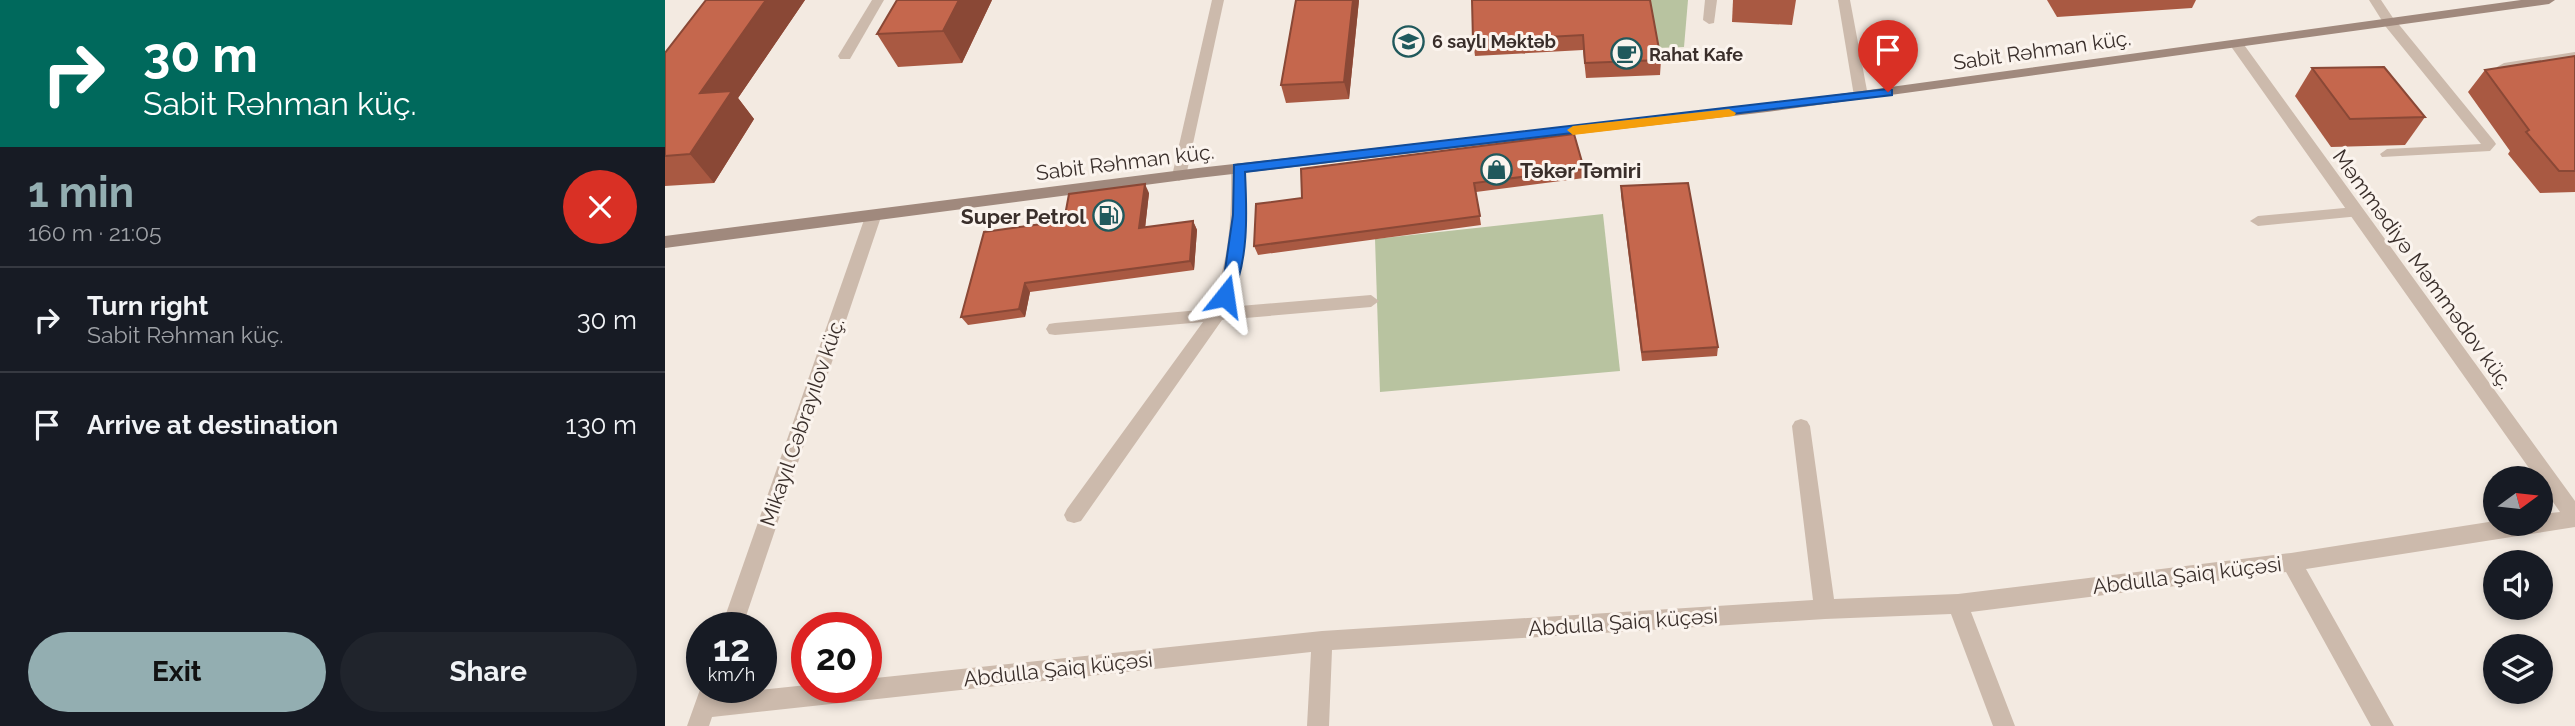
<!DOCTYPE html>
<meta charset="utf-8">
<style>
:root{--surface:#171b24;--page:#20242c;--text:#f1f3f6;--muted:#9ea1a6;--line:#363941;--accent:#93aeb1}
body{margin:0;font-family:Raleway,sans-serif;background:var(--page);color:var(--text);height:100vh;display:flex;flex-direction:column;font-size:26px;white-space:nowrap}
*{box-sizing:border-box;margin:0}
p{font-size:23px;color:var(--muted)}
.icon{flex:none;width:38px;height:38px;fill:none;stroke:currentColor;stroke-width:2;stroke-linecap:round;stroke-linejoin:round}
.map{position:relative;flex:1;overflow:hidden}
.details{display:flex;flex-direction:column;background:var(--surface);width:665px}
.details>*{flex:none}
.hud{background:#00695c;color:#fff;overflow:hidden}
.needle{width:46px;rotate:75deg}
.controls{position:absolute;left:1818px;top:466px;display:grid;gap:14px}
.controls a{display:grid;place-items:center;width:70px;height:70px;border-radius:50%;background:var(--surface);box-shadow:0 4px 10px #0003;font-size:35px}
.speed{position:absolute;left:21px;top:612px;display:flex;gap:14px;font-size:35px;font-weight:700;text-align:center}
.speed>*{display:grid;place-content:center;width:91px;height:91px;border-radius:50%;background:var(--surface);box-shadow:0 4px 10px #0003;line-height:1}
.speed small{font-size:18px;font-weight:400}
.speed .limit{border:10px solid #d22;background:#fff;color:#111}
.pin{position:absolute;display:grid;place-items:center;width:60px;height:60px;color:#fff;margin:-72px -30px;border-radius:50% 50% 50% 0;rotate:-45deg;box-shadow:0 0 7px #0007}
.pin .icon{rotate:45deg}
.me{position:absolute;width:77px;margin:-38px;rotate:15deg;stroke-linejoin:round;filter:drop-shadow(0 0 5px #0008)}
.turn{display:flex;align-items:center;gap:24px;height:147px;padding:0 28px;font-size:32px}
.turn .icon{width:91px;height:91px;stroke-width:2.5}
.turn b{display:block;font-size:49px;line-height:60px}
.round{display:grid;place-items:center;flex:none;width:74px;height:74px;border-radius:37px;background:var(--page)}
.head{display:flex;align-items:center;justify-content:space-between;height:119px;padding:0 28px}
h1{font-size:42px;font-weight:700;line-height:52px;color:var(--accent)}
.cta{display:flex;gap:14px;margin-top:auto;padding:14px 28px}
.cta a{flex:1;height:80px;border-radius:42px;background:var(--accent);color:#111;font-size:28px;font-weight:700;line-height:80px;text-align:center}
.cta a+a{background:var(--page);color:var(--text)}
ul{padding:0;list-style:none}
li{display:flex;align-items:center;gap:21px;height:105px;padding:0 28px;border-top:2px solid var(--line)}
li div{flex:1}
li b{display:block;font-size:26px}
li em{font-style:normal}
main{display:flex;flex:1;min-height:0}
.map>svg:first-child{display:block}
</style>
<main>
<section class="details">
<div class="hud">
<div class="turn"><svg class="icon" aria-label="right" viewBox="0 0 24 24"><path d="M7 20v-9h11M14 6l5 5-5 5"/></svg><div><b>30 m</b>Sabit Rəhman küç.</div></div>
</div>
<div class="head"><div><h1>1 min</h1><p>160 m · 21:05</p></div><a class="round" style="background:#d93025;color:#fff"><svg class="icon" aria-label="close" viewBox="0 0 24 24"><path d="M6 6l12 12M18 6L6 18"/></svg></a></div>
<ul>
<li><svg class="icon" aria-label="right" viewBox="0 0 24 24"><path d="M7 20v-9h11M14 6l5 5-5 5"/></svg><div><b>Turn right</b><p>Sabit Rəhman küç.</p></div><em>30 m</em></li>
<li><svg class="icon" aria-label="arrive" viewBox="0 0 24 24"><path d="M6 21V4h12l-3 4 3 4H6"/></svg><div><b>Arrive at destination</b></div><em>130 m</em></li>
</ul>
<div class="cta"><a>Exit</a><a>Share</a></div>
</section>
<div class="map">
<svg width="1910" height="726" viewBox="0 0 1910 726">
<rect width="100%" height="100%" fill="#f3eae1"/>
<!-- green -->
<g fill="#b8c3a0">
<path d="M913,0h110l-4,47 -28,1z"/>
<path d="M938,214l17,157 -240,21 -5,-153z"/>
</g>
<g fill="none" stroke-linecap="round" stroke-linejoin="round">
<!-- lane -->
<g fill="#ccbaac" fill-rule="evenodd">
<path d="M207,0h12l-34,59h-10l-2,-3z"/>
<path d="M547,0h12l-38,176 -7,5 -7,-5z"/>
<path d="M1040,0h12l-3,23 -5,1 -6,-4z"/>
<path d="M1173,0h12l18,96 -2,3h-10l-2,-3z"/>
<path d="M1726,20l5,1 98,120 2,3 -6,7 -108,6 -2,-3 7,-5 94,-5 -95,-117 -1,-3z"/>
<path d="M1910,52v8l-71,11 -7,-4 7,-4z"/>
<path d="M573,163l7,5c3,53 1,89 -17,139l143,-12 8,6 -8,6 -149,13 -141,201 -7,2 -7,-2 -3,-6 3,-6 136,-187 -148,13 -6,-1 -3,-5 3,-5 6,-1 156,-14c18,-51 21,-87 20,-141z"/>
<path d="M1690,207l5,1 3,4 -3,4 -102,10 -8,-5 8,-5z"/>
</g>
<!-- street -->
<g fill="#ccbaac" fill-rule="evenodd">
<path d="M1704,0h12l16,24 -1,3h-10z"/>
<path d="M1572,41l5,1 333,459v26l-269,42 88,157h-23l-85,-154 -315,40 44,114h-22l-42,-112 -126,5 -493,31 -3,76h-22l4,-74 -599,65 -3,9h-22l15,-42v4h20l-2,6 87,-9v3h59v-9l456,-48 491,-31 -21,-174 3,-5 6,-2 6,2 3,5 24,173 124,-5 333,-41 204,-32 46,2v-9l19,-2 -19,-27v-7h-5l-306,-433z"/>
<path d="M208,212l8,5 -139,411h-21l144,-411z"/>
</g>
<!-- secondary -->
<path fill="#a0897d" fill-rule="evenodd" d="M1856,0h34l-6,4 -782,108 -569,66 -533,70v-12l533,-68 569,-64z"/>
</g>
<!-- wall -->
<g fill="#a95942">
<path d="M41,0h99l-67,98 16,21 -40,64 -49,3v-133z"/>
<path d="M327,0l-30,63 -64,4 -21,-33z"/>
<path d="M694,0l-10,99 -63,4 -5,-18z"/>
<path d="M807,0l189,60 -1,15 -74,3 -3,-28 -108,6 -2,-15z"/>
<path d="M1068,0h63l-4,25 -60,-3z"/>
<path d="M1382,0h149l-4,8 -135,9z"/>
<path d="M1910,56v136l-35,1 -32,-39 2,-3 -42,-59 17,-22z"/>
<path d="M1647,68l113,49 -20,28 -74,2 -36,-51z"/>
<path d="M919,169v9l-108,14 5,33 -223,30 -4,-9 2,-42z"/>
<path d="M956,186l97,161 -1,9 -75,5 -21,-166z"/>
<path d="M484,193l-4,35 48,-7 4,9 -3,40 -164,22 -5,25 -57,8 -7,-8 103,-96z"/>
</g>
<!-- shaded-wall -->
<g fill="#8a4836">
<path d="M101,0h39l-67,98 16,21 -40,64 -24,-29 10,-61z"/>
<path d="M294,0h33l-30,63 -19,-32z"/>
<path d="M688,0h6l-10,99 -5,-17z"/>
<path d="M480,184l4,9 -5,44 -5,-9z"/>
<path d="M528,221l4,9 -3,40 -4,-9z"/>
<path d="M360,283l5,9 -5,25 -6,-8z"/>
</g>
<!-- building -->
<g fill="#c5674d" stroke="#8a4836" stroke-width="2">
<path d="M41,0h60l-66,93 32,-2 -42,63 -25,2v-103z"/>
<path d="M232,0h62l-16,31 -66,3z"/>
<path d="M631,0h57l-9,82 -63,3z"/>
<path d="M807,0h178l11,60 -76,3 -2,-28 -110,6z"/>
<path d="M1910,56v115h-16l-33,-39 3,-2 -44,-60z"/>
<path d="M1719,67l41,50 -75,2 -38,-51z"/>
<path d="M909,134l10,35 -110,14 6,33 -226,30 2,-42 46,-6 -1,-29z"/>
<path d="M1023,183l30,164 -76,5 -21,-166z"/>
<path d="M480,184l-6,44 54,-7 -3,40 -165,22 -6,26 -58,8 23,-85 80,-11 5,-27z"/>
</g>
<!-- route -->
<path fill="#1a73e8" stroke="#114b97" stroke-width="2" d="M1223,89l4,1v5l-647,77c2,41 4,91 -15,128l-5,2 -8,-6 8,-26 8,-55 1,-50z"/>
<!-- slow -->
<path fill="#f59e0b" d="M1064,109l7,4 -2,3 -161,19 -6,-5 6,-4z"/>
<!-- icons -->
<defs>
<symbol id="school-ring" viewBox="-11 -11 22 22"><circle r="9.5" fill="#fbf4ee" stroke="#20595c" stroke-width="1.5"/><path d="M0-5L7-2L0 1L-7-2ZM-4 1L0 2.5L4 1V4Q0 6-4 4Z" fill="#20595c"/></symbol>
<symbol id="cafe-ring" viewBox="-11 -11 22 22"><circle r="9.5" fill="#fbf4ee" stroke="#20595c" stroke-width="1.5"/><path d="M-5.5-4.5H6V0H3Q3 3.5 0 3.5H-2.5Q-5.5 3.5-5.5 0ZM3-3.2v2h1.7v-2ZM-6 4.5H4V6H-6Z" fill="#20595c"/></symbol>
<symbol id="shop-ring" viewBox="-11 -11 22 22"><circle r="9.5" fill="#fbf4ee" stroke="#20595c" stroke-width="1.5"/><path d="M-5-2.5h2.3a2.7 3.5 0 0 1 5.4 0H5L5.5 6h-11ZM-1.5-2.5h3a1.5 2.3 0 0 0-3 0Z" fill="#20595c"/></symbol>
<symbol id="fuel-ring" viewBox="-11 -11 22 22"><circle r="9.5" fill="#fbf4ee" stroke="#20595c" stroke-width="1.5"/><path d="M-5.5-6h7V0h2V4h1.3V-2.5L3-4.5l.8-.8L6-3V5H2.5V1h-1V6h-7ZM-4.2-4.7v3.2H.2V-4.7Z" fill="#20595c"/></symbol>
</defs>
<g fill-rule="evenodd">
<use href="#school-ring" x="726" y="24" width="35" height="35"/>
<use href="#cafe-ring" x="944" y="36" width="35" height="35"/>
<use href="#shop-ring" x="814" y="152" width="35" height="35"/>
<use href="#fuel-ring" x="426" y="198" width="35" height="35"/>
</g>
<g text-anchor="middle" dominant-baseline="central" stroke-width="6" stroke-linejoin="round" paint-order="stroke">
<!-- far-poi labels -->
<g font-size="18" font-weight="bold" fill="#3a2f2b" stroke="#fbf4ee" text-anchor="start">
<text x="767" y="41">6 saylı Məktəb</text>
<text x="984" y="54">Rahat Kafe</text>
</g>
<!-- street labels -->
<g font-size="21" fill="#3a2f2b" stroke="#fbf4ee">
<text transform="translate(1377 50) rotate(-8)">Sabit Rəhman küç.</text>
<text transform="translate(460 162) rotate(-7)">Sabit Rəhman küç.</text>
<text transform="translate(1758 269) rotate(54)">Məmmədiyə Məmmədov küç.</text>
<text transform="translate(137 422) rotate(-71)">Mikayıl Cəbrayılov küç.</text>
<text transform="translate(1522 575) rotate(-7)">Abdulla Şaiq küçəsi</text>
<text transform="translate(958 622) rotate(-4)">Abdulla Şaiq küçəsi</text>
<text transform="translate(393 669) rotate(-6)">Abdulla Şaiq küçəsi</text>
</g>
<!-- poi labels -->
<g font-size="21" font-weight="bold" fill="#3a2f2b" stroke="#fbf4ee" text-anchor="start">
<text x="855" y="170">Təkər Təmiri</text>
<text x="421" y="216" text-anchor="end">Super Petrol</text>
</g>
</g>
</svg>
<div class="controls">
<a><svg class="needle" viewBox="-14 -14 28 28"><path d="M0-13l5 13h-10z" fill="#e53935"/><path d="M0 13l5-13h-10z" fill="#9ea1a6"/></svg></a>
<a><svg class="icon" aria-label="sound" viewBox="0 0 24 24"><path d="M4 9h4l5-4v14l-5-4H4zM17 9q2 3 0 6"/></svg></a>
<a><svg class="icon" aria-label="layers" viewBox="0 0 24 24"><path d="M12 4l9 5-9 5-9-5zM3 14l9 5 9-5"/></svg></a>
</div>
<div class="speed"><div>12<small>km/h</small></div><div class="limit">20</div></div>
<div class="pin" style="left:1223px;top:92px;background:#d93025"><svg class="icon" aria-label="arrive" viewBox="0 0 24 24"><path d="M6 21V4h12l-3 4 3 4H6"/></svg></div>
<svg class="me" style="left:560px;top:296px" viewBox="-20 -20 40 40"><path d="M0-17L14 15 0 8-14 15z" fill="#1a73e8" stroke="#fff" stroke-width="4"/></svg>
</div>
</main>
